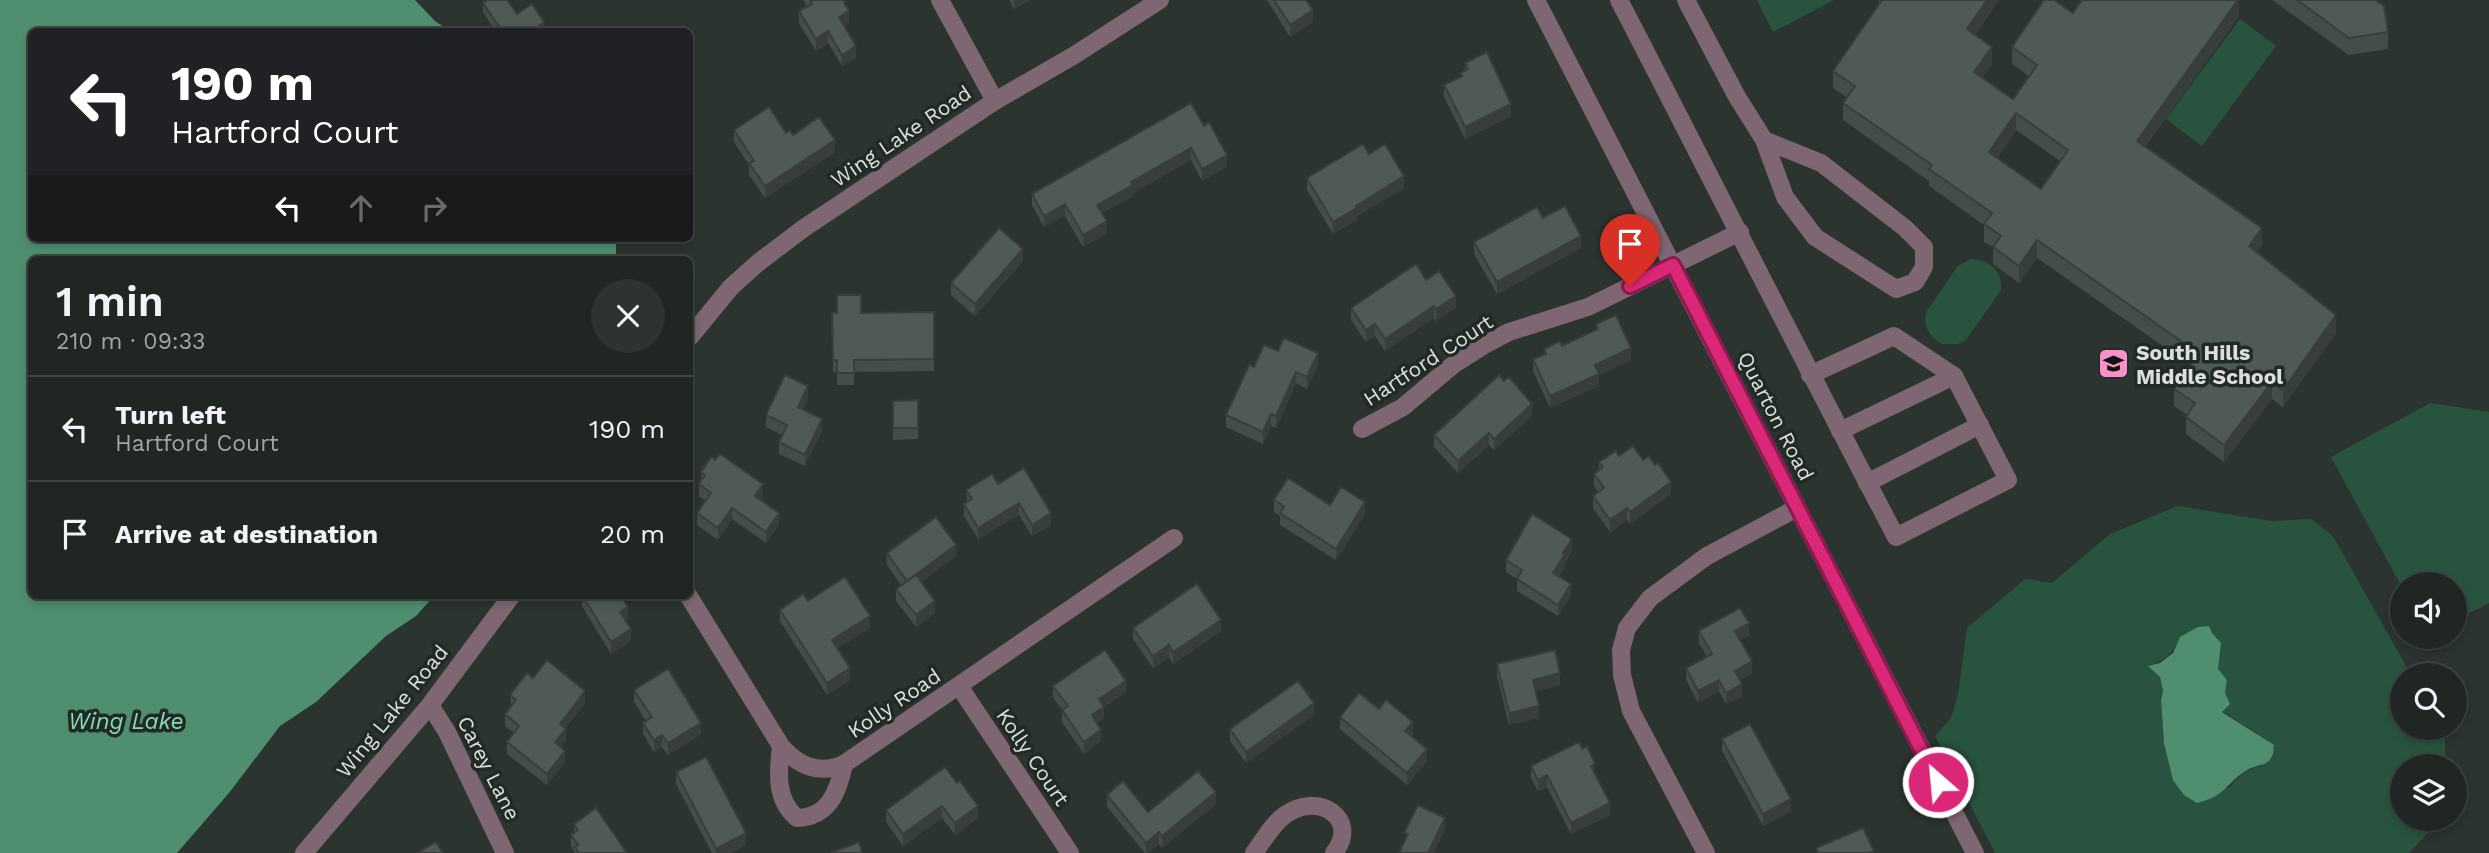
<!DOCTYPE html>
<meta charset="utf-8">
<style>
:root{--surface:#202723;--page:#2d3330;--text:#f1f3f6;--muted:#a2a5a6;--line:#3d4441}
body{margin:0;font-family:"Work Sans",sans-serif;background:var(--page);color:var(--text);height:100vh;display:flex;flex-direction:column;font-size:26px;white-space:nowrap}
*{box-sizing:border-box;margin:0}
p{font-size:23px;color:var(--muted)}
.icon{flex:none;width:38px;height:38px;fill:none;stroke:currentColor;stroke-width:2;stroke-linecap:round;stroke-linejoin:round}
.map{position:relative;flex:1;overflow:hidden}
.drawer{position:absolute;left:28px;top:256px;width:665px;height:343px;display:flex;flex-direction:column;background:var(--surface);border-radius:10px;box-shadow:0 4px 10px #0003,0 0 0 2px var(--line)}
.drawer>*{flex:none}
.guide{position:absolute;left:28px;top:28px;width:665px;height:214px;border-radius:10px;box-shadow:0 4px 10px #0003,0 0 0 2px var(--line);background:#202124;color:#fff;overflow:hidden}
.controls{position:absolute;left:2390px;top:572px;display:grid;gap:14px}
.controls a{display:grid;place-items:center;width:77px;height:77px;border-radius:50%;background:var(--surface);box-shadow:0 4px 10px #0003,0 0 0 2px var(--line);font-size:35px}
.pin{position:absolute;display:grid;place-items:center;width:60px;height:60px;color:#fff;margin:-72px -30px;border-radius:50% 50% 50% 0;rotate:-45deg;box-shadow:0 0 7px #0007}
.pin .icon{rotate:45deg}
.me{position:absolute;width:77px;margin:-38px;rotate:333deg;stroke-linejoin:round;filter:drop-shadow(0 0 5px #0008)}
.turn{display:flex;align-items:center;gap:24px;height:147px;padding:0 28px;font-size:32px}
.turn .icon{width:91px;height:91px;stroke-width:2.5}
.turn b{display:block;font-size:49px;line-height:60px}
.lanes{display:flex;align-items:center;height:66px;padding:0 28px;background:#0003;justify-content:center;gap:35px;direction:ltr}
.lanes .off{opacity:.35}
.round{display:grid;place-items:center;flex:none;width:74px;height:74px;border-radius:37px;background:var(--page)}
.overview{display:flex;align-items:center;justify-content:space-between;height:119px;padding:0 28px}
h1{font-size:42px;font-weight:600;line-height:52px}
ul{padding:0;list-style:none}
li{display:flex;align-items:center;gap:21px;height:105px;padding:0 28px;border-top:2px solid var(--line)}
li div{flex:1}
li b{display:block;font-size:26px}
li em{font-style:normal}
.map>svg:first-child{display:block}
</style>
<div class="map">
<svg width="2489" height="853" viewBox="0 0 2489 853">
<rect width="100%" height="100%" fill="#2b342f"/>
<!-- green -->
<g fill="#28543f" fill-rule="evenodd">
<path d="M1757,0h77l-61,32z"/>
<path d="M2240,19l36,27 -74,100 -36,-27z"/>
<path d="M1971,259c18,1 32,12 30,31l-35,50 -8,4h-17c-12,-9 -18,-17 -15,-32l32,-46z"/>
<path d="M2430,403l59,9v191l-34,17v-36h-52v5l-72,-132z"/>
<path d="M2178,506l93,15 40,-2 22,17 78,139 -8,1v52h38l4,7v31h-42v53h39l-33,34h-414l-60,-117 16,-18 7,-23 9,-67 58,-49 27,4 58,-49zM2212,633l9,10 -4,26 10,11 -5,31 36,23 4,32c-14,2 -23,10 -33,22l-65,-45 -3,-43 2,-8 -3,-15 -11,-11c16,-6 24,-12 31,-29z"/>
</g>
<!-- water -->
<g fill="#4f8e6f">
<path d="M0,0h415l20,21 15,10 -418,1v206h584v21h-584v336h403l-19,21 -30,20 -70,66 -36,24 -51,67 -52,60h-177z"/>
<path d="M2209,626l3,7 9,10 -3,26 9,11 -2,13 5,11 -8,8 52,33c-1,4 0,8 -2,11 -4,10 -15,9 -23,13 -23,13 -22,27 -52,34l-13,-8 -11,-15 -9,-37 -3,-43 2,-9 -3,-14 -12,-11 12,-3 13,-10 7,-16 18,-10z"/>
</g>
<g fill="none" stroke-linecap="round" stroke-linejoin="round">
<!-- minor -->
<g stroke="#7f6673" stroke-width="18">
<path d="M940,0l55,101"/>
<path d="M1536,0l439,853"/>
<path d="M1619,0c93,179 183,359 277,537l112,-57 -54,-104 -60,-40 -84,39"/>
<path d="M1686,0l50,95 28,45 21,57 30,40 81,52 19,-7 9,-15v-20l-19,-19 -84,-65 -57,-23"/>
<path d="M690,337l41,-50 28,-25 45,-34 191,-127 78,-45 87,-56"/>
<path d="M1362,429l41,-22 50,-42 33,-21 23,-12 79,-25 152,-75"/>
<path d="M1840,431l114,-55"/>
<path d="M1867,483l113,-58"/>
<path d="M688,595l93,151c17,20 38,29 63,18l330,-226"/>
<path d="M959,686l111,167"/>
<path d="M430,705l17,27 58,121"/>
<path d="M781,746c-3,25 -6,54 16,72 32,-1 41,-26 47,-54"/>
<path d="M304,853l126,-148 82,-110"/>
<path d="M1254,853c10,-13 18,-29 31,-38 32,-24 76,3 49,38"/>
<path d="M1706,853l-75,-142 -9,-36 -1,-25 6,-22 23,-30 57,-42 90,-48"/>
</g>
</g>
<!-- wall -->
<g fill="#454d48" fill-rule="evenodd">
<path d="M803,0h41l-1,1 6,22 -5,3 12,32 -14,8 -14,-23 -12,8 -17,-28v-12l8,-4z"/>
<path d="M1009,0h21l-16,9z"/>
<path d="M1267,0h39l7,22 -23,15z"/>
<path d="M1879,0h120l-24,35 17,29 -10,14 31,21 16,-23 -17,-12v-17l61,-34 166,-13v16l-94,131 117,98 -5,7 79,81 -53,74 -11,-8 -48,63 -38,-28v-17l1,-2 -13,-9v-17l16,-24 -153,-107 -18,25 -26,-19v-17l-9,-5v-17l-55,-39v-5l-86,-61v-17l3,-6 -13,-9v-17l46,-67zM2016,130l44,31 -19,28 -44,-31z"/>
<path d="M2272,0h104l12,32v17l-39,6z"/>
<path d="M483,3l34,11 27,18h-48l-13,-20z"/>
<path d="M1465,63l46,53 -46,23 -21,-42v-12l16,-8v-4l5,-3z"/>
<path d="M1191,103l36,64 -25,14 -11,-21 -58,33v3l-31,17 5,20 -24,14 -18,-31 -21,11 -12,-22v-11z"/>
<path d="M734,130l59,5 42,17 -70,46 -16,-23v-10l-15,-23z"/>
<path d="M1369,154l35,34 -47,28v4l-24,14 -26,-44v-12z"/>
<path d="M1543,218l38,30 -84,46 -23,-40v-12z"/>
<path d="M1023,261l-48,55 -24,-21v-12z"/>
<path d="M1426,280l30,27 -20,14 -2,-3 -49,33 -10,-15 -9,6 -15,-22v-12z"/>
<path d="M934,312v59l-80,1v13h-17v-13h-4l-1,-47 29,-12z"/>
<path d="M1596,324l35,36 -32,15v11l-49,22 -17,-37v-12l11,-5v-5l18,-3 34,-16z"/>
<path d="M1278,351l40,14 -11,24 -11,-6 -20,45 -5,-2 -8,18 -37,-17v-12l28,-48z"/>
<path d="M808,398l-5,12 19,21 -17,35 -26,-12v-12l3,-7 -16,-8v-12z"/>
<path d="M918,400v39l-25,1v-39z"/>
<path d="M1532,416l-38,34 -5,-5 -31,28 -24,-26v-12z"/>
<path d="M1619,456l24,4 28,34 -41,30 -3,-4 -17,12 -17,-24v-12l5,-4 -4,-6v-12l5,-4v-8z"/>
<path d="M701,472l62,24 -3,4 19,25 -13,18 -34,-24 -14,21 -21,-15v-12l9,-12 -7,-5v-12l2,-3z"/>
<path d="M998,484l53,41 -19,11 -13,-21 -41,24 -14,-23v-12l3,-2 -1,-12z"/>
<path d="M1274,500l56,5 35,9 -29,46 -56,-35v-9l-6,-4z"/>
<path d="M1572,551l-7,11v4l-6,10 12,19 -13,21 -41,-25v-12l-11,-7v-12z"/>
<path d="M887,553l69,3 -35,26 14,31 -19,14 -20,-26v-12l5,-4 -14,-20z"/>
<path d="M582,595l46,23 -2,2 5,21 -20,13 -29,-48z"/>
<path d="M808,601l62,27 -32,20 12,32 -23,15 -47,-74v-11z"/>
<path d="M1133,628l88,3 -48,33 -4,-7 -16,11 -20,-29z"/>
<path d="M1699,631l50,4 -9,5 12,33 -12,7 2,16 -16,8 -7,-13 -21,12 -12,-23v-12l21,-11 -8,-14z"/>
<path d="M1497,664l63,21 -25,6 4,27 -30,7 -12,-49z"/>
<path d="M533,678l52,25 -20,25 1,13 -5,6 4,15 -18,23 -40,-31v-12l7,-9 -9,-7v-12l6,-7 -1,-12z"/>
<path d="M1053,686l73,6 -22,15v11l-7,5 4,18 -17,13 -22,-32v-12l-9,-13z"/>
<path d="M634,690l67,44 -33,21 -6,-8 -8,5 -11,-18v-11l3,-2 -12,-19z"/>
<path d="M1379,709l34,25 -2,2 16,25 -20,24 -67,-56v-12z"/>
<path d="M1314,715l-68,48 -16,-22v-12z"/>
<path d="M1722,739l69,72 -28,15 -41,-75z"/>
<path d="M1531,766l64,9 15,40 -39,19 -24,-47 -9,4 -7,-13z"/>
<path d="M945,767l33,51 -23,17 -13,-17 -39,28 -17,-24v-12z"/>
<path d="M676,772l70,73 -16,8h-18l-36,-69z"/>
<path d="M1107,795l41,17 68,-8 -54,44 -3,-4 -12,9h-2l-38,-46z"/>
<path d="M574,824l53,29h-52l-4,-7v-11l3,-2z"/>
</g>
<!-- shaded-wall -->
<g fill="#383f3b">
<path d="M1014,0h16l-16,9z"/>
<path d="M1987,0h12l-32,46v-17z"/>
<path d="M2238,0h1v16l-102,142v-17z"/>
<path d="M1313,10v12l-23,15v-12z"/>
<path d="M849,11v12l-10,6v-12z"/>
<path d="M544,22v10h-13z"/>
<path d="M828,31v12l-12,8v-12z"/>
<path d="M856,46v12l-14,8v-11z"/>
<path d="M1992,47v17l-18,25v-17z"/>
<path d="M1511,104v12l-46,23v-12z"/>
<path d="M2016,113v17l-27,39v-17z"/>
<path d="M835,140v12l-70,46v-12z"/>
<path d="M1191,148v12l-58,33v3l-36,20v-11l34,-23z"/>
<path d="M1227,155v12l-25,14v-12z"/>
<path d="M1404,176v12l-47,28v4l-24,14v-12l23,-16z"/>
<path d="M1065,204v12l-21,11v-11z"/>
<path d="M1107,221v12l-24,14v-12z"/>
<path d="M2262,228v17l-13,18v-17z"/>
<path d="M1581,236v12l-84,46v-12z"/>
<path d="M2037,240v18l-18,25v-17z"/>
<path d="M1023,249v12l-48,55v-12z"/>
<path d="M1456,296v11l-20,14v-12z"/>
<path d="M1434,306v12l-49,33v-12z"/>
<path d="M2336,315v18l-53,74v-17z"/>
<path d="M1375,324v12l-9,6v-12z"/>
<path d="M1631,348v12l-32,15v11l-49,22v-12l45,-31z"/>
<path d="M1318,353v12l-11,24v-12z"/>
<path d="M1296,372v11l-20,45v-12z"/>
<path d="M2272,382v17l-48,63v-17z"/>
<path d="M808,386v12l-10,21v-12z"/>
<path d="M1532,404v12l-38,34v-11z"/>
<path d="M1271,414v12l-8,18v-12z"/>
<path d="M822,419v12l-17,35v-11z"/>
<path d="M1489,433v12l-31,28v-12z"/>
<path d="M1671,482v12l-41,30v-12z"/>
<path d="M763,484v12l-8,12v-12z"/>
<path d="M1365,502v12l-29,46v-11z"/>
<path d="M1019,503v12l-41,24v-11z"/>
<path d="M732,508v11l-14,21v-12z"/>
<path d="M1627,508v12l-17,12v-12z"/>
<path d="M779,513v12l-13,18v-11z"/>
<path d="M1051,513v12l-19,11v-11z"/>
<path d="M1572,539v12l-7,11v4l-12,18v-11z"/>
<path d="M956,545v11l-49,37v-12z"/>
<path d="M1571,584v11l-13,21v-11z"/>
<path d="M935,601v12l-19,14v-12z"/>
<path d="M628,607v11l-8,5v-11z"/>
<path d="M870,616v12l-38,24v-12z"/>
<path d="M1221,620v11l-48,33v-12z"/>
<path d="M1749,623v12l-14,8v-12z"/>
<path d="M631,629v12l-20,13v-12z"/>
<path d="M1169,645v12l-16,11v-12z"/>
<path d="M1752,661v12l-17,10v-12z"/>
<path d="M850,668v12l-23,15v-12z"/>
<path d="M1560,673v12l-27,7v-12z"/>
<path d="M1719,680v11l-21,12v-12z"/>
<path d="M1126,681v11l-22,15v11l-12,9v-12l7,-16z"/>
<path d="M1742,684v12l-16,8v-11z"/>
<path d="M585,691v12l-25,33v-12z"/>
<path d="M1314,703v12l-68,48v-11z"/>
<path d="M1539,706v12l-30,7v-12z"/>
<path d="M1413,722v12l-8,9v-12z"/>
<path d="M701,723v11l-33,21v-12z"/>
<path d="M566,729v12l-11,13v-12z"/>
<path d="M1101,730v11l-17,13v-12z"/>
<path d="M662,735v12l-8,5v-12z"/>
<path d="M1427,749v12l-20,24v-12z"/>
<path d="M565,751v11l-18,23v-11z"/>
<path d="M1595,764v11l-4,-9z"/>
<path d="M1547,775v12l-9,4v-11z"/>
<path d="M1216,792v12l-54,44v-12z"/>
<path d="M1791,799v12l-28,15v-12z"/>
<path d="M1610,803v12l-39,19v-11z"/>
<path d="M942,806v12l-39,28v-12z"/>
<path d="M978,806v12l-23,17v-12z"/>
<path d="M1445,818v12l-11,23h-6z"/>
<path d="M1159,832v12l-12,9h-1v-10z"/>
<path d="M746,833v12l-16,8h-14v-4z"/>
</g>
<!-- building -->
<g fill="#505a54" stroke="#383f3b" stroke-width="2" fill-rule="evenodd">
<path d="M487,0h20l10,14 15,-10 12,18 -13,10h-28l-20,-29z"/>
<path d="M810,0h33l6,11 -10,6 17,29 -14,9 -14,-24 -12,8 -17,-28 13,-7z"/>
<path d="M1274,0h32l7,10 -23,15z"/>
<path d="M1882,0h105l-20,29 25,18 -18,25 39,27 24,-34 -25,-18 32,-47h10l19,13 9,-13h156l-101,141 125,87 -13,18 87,69 -53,75 -11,-8 -48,63 -38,-28 9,-14 -21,-14 24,-36 -161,-113 -18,26 -26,-19 8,-11 -17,-12 8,-11 -63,-44 3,-4 -89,-62 12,-17 -22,-15zM2016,113l52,37 -27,39 -52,-37z"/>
<path d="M2297,0h78l9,6 4,26 -39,6z"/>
<path d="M1487,52l24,52 -46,23 -21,-42 18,-9 -2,-3 8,-4 -3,-6z"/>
<path d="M1191,103l13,23 5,-4 18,33 -25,14 -11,-21 -60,34 2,3 -36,20 10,16 -24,14 -18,-31 -21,12 -12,-22z"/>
<path d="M769,107l17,26 4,-3 3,5 26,-18 16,23 -70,46 -16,-23 5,-2 -20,-31z"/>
<path d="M1363,144l6,10 16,-10 19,32 -48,30 1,2 -24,14 -26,-44z"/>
<path d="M1565,206l16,30 -84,46 -23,-40 63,-35 6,11z"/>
<path d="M999,228l24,21 -48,55 -24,-21z"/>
<path d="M1416,264l10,16 13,-9 17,25 -20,13 -2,-3 -49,33 -10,-15 -9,6 -15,-22z"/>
<path d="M837,295h24v18l73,-1v47l-80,1v13h-17v-13h-4l-1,-47h5z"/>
<path d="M1616,315l15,33 -36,17 4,9 -49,22 -17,-37 13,-5 -2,-5 16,-8 2,5 36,-17 -2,-5z"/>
<path d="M1284,338l34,15 -11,24 -11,-5 -20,44 -5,-2 -8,18 -37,-17 23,-50 5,2 10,-22 14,6z"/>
<path d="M785,375l23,11 -10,21 24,12 -17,36 -26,-13 8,-17 -21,-10z"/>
<path d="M1499,375l5,6 5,-4 23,27 -38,35 -5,-6 -31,28 -24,-26z"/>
<path d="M918,400v28h-25v-27z"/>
<path d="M1633,446l10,14 6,-4 6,9 3,-2 13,19 -41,30 -3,-4 -17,12 -17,-24 11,-8 -10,-14 9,-7 -4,-5 17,-11 3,5z"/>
<path d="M720,454l43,30 -8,12 24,17 -13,19 -34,-24 -14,20 -21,-15 14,-20 -12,-9 6,-9 -4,-3 10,-15 4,3z"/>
<path d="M1024,468l27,45 -19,12 -13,-22 -41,25 -14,-24 8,-5 -6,-9 26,-16 6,10z"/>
<path d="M1288,478l42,27 11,-18 24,15 -29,47 -56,-36 4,-7 -10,-6z"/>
<path d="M1532,514l40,25 -9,14 2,1 -12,19 18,11 -13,21 -41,-26 5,-9 -16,-10z"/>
<path d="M936,517l20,28 -49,36 -20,-28z"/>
<path d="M916,575l19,26 -19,14 -20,-26z"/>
<path d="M845,577l25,39 -38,24 18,28 -23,15 -47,-73 23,-16 5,7z"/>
<path d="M1197,584l24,36 -48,32 -4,-7 -16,11 -20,-28z"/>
<path d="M582,595h39l7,12 -8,5 11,17 -20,13z"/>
<path d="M1740,608l9,15 -14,8 17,30 -17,10 7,13 -16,9 -7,-13 -21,11 -12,-23 26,-14 -13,-23z"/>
<path d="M1105,650l21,31 -27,18 5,8 -12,8 9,15 -17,12 -22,-32 6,-4 -15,-20z"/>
<path d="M1555,650l5,23 -27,7 6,26 -30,7 -12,-49z"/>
<path d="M547,660l38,31 -25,33 6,5 -11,13 10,9 -18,23 -40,-32 12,-16 -14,-12 11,-14 -6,-5 17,-22 6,5z"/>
<path d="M668,669l33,54 -33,20 -6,-8 -8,5 -11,-17 9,-6 -18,-27z"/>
<path d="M1298,681l16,22 -68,49 -16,-23z"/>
<path d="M1359,693l20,16 7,-9 27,22 -8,9 22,18 -20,24 -67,-56z"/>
<path d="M1750,724l41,75 -28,15 -41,-75z"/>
<path d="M1579,742l3,7 5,-3 8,18 -4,2 19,37 -39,20 -24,-48 -9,5 -7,-14z"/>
<path d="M706,757l40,76 -30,16 -40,-77z"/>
<path d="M945,767l12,16 3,-2 18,25 -23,17 -13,-17 -39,28 -17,-24z"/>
<path d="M1198,771l18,21 -54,44 -3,-4 -13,11 -39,-48 16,-14 25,31z"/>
<path d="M1418,805l27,13 -17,35h-29l9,-19 -4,-1z"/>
<path d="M596,808l31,45h-48l-4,-6 3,-2 -7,-10 7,-5 -4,-6z"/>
<path d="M1863,828l11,23 -5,2h-51l-2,-5z"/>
<path d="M436,842l7,11h-26z"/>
<path d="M859,842l3,11h-32z"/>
</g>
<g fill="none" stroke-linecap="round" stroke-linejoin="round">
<defs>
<path id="route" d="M1630,286l43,-21 265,517"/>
</defs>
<!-- route casing -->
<use href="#route" stroke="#8e194d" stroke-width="18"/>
<!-- route -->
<use href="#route" stroke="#db2777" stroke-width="12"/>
</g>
<!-- icons -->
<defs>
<symbol id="school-square" viewBox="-11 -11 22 22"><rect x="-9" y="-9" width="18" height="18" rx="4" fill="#f890cb" stroke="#212a25"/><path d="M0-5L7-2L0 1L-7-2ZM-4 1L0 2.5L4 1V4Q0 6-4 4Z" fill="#111"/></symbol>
</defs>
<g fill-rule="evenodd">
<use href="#school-square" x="2096" y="346" width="35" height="35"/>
</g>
<g text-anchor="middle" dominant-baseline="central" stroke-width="7" stroke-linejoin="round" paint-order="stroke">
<!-- street labels -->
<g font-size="21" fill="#dbe0dd" stroke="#212a25">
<text transform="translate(901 136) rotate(-34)">Wing Lake Road</text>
<text transform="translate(1428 360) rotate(-33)">Hartford Court</text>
<text transform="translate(1776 416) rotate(63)">Quarton Road</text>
<text transform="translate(894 703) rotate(-34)">Kolly Road</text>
<text transform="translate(392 711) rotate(-51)">Wing Lake Road</text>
<text transform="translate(1033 757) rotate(56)">Kolly Court</text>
<text transform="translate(489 768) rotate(63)">Carey Lane</text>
</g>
<!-- poi labels -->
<g font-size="21" font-weight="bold" fill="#dbe0dd" stroke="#212a25" text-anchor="start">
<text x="2136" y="352">South Hills<tspan x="2136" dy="24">Middle School</tspan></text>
</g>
<!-- water labels -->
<g font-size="23" font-style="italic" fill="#80deb0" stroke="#212a25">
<text x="126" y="721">Wing Lake</text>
</g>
</g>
</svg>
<div class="controls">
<a><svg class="icon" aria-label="sound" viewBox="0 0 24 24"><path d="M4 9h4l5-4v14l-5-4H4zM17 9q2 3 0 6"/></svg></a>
<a><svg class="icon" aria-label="search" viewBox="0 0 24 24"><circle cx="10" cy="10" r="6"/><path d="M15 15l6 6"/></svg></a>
<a><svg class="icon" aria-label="layers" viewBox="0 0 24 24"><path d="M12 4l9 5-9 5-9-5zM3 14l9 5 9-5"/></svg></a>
</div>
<div class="pin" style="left:1630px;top:286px;background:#d93025"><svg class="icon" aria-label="arrive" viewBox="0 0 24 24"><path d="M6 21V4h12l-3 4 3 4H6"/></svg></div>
<svg class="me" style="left:1938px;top:782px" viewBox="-20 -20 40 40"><circle r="17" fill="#db2777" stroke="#fff" stroke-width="3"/><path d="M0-11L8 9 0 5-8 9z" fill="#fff"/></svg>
<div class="guide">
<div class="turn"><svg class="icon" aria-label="left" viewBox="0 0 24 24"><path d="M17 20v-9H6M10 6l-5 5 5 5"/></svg><div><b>190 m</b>Hartford Court</div></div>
<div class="lanes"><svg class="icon" aria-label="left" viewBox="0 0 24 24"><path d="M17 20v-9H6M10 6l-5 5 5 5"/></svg><svg class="icon off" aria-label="ahead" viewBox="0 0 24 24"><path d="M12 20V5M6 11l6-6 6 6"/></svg><svg class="icon off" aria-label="right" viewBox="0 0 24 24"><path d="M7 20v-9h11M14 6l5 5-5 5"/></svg></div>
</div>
<section class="drawer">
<div class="overview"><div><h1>1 min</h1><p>210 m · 09:33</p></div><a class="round"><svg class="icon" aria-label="close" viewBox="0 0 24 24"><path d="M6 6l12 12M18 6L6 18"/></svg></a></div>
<ul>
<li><svg class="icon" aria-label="left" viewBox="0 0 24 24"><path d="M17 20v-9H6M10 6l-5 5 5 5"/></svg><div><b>Turn left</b><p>Hartford Court</p></div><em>190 m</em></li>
<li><svg class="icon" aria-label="arrive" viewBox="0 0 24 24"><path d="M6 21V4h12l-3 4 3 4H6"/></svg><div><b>Arrive at destination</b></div><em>20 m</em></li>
</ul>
</section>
</div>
